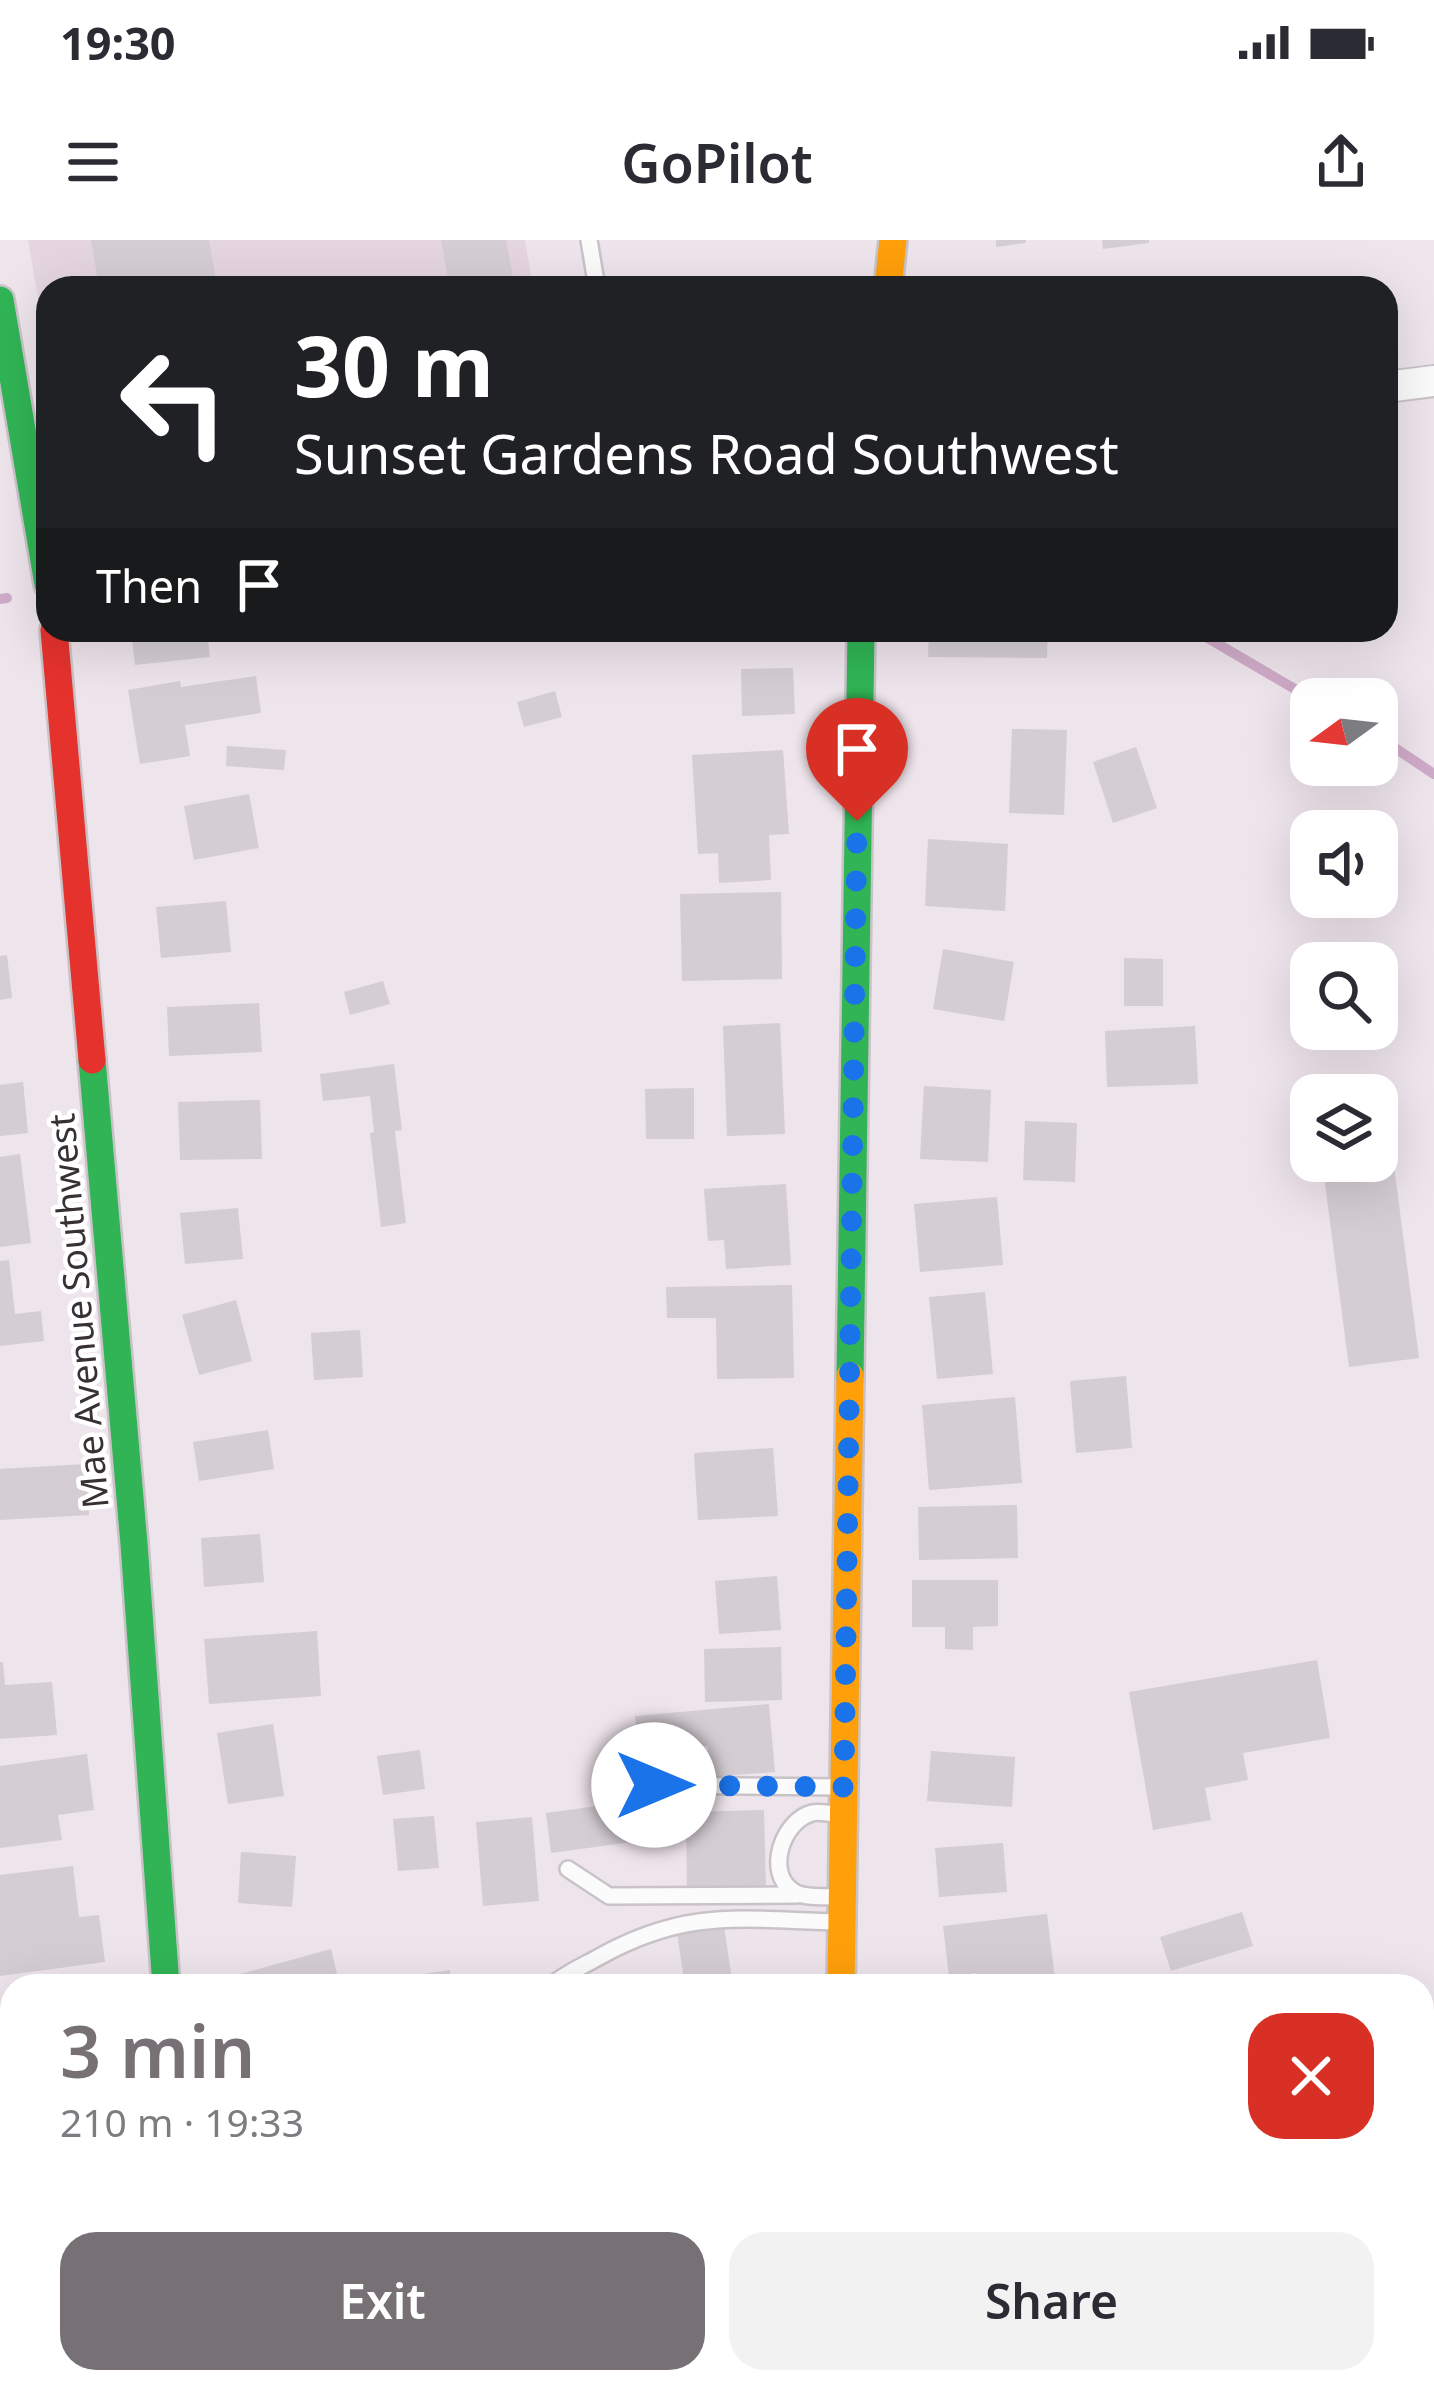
<!DOCTYPE html>
<meta charset="utf-8">
<style>
:root{--surface:#fff;--page:#f2f2f3;--text:#2b2b33;--muted:#7c7c81;--accent:#777075}
body{margin:0;font-family:"Noto Sans",sans-serif;background:var(--page);color:var(--text);height:100vh;display:flex;flex-direction:column;font-size:45px;white-space:nowrap}
*{box-sizing:border-box;margin:0}
p{font-size:39px;color:var(--muted)}
.icon{flex:none;width:66px;height:66px;fill:none;stroke:currentColor;stroke-width:2;stroke-linecap:round;stroke-linejoin:round}
.map{position:relative;flex:1;overflow:hidden}
.panel{position:absolute;left:0px;top:1734px;width:1434px;height:420px;display:flex;flex-direction:column;background:var(--surface);border-radius:36px 36px 0 0;box-shadow:0 12px 48px #0002}
.panel>*{flex:none}
.guide{position:absolute;left:36px;top:36px;width:1362px;height:366px;border-radius:36px;box-shadow:0 12px 48px #0002;background:#202124;color:#fff;overflow:hidden}
.needle{width:78px;rotate:255deg}
.buttons{position:absolute;left:1290px;top:438px;display:grid;gap:24px}
.buttons a{display:grid;place-items:center;width:108px;height:108px;border-radius:24px;background:var(--surface);box-shadow:0 12px 48px #0002;font-size:60px}
.pin{position:absolute;display:grid;place-items:center;width:102px;height:102px;color:#fff;margin:-123px -51px;border-radius:50% 50% 50% 0;rotate:-45deg;box-shadow:0 0 12px #0007}
.pin .icon{rotate:45deg}
.me{position:absolute;width:132px;margin:-66px;rotate:90deg;stroke-linejoin:round;filter:drop-shadow(0 0 9px #0008)}
.turn{display:flex;align-items:center;gap:42px;height:252px;padding:0 60px;font-size:54px}
.turn .icon{width:156px;height:156px;stroke-width:2.5}
.turn b{display:block;font-size:84px;line-height:102px}
.then{display:flex;align-items:center;height:114px;padding:0 60px;background:#0003;gap:24px;font-size:45px}
.round{display:grid;place-items:center;flex:none;width:126px;height:126px;border-radius:36px;background:var(--page)}
.head{display:flex;align-items:center;justify-content:space-between;height:204px;padding:0 60px}
h1{font-size:72px;font-weight:600;line-height:90px;color:var(--accent)}
.primary-button{display:flex;gap:24px;margin-top:auto;padding:24px 60px}
.primary-button a{flex:1;height:138px;border-radius:36px;background:var(--accent);color:#fff;font-size:48px;font-weight:600;line-height:138px;text-align:center}
.primary-button a+a{background:var(--page);color:var(--text)}
.status{display:flex;justify-content:space-between;align-items:center;height:84px;padding:0 60px;background:var(--surface);direction:ltr}
.status svg{height:33px;fill:currentColor}
header{display:flex;justify-content:space-between;align-items:center;height:156px;padding:0 60px;background:var(--surface);font-size:54px;font-weight:600}
.map>svg:first-child{display:block}
</style>
<div class="status"><b>19:30</b><svg viewBox="0 0 49 12"><path d="M0 12V9h3v3zM5 12V6h3v6zM10 12V3h3v9zM15 12V0h3v12zM26 1h20v11H26zM47 4h2v5h-2z"/></svg></div>
<header><svg class="icon" aria-label="menu" viewBox="0 0 24 24"><path d="M4 6h16M4 12h16M4 18h16"/></svg>GoPilot<svg class="icon" aria-label="share" viewBox="0 0 24 24"><path d="M12 15V3M7 8l5-5 5 5M5 13v7h14v-7"/></svg></header>
<div class="map">
<svg width="1434" height="2154" viewBox="0 0 1434 2154">
<rect width="100%" height="100%" fill="#eee4eb"/>
<!-- built -->
<path fill="#e5d5e1" d="M28,0h497l8,48h-485v68z"/>
<g fill="none" stroke-linecap="round" stroke-linejoin="round">
<!-- stream -->
<g stroke="#d0abc9" stroke-width="10">
<path d="M0,359l7,-1"/>
<path d="M1194,390l118,69"/>
<path d="M1377,496l57,38"/>
</g>
</g>
<!-- building -->
<g fill="#d4cdd3">
<path d="M91,0h118l8,46 -118,2z"/>
<path d="M441,0h65l9,48h-65z"/>
<path d="M996,0h30v3l-30,4z"/>
<path d="M1102,0h47v3l-46,6z"/>
<path d="M131,390h76l3,27 -75,8z"/>
<path d="M738,390h35v3l-34,4z"/>
<path d="M929,390h119l-1,28 -119,-1z"/>
<path d="M793,428l2,46 -53,2 -1,-47z"/>
<path d="M256,436l5,37 -76,12 5,31 -50,8 -12,-74 52,-9 1,6z"/>
<path d="M555,451l7,26 -38,10 -7,-25z"/>
<path d="M1012,489l55,1 -3,85 -55,-2z"/>
<path d="M227,506l59,4 -2,20 -58,-4z"/>
<path d="M1136,507l21,61 -44,15 -20,-61z"/>
<path d="M783,510l6,84 -20,1 2,45 -52,3 -1,-30 -20,1 -6,-99z"/>
<path d="M249,554l10,54 -65,12 -10,-54z"/>
<path d="M928,599l80,5 -3,67 -80,-5z"/>
<path d="M781,652l1,87 -100,2 -2,-87z"/>
<path d="M226,661l5,51 -70,6 -5,-51z"/>
<path d="M943,709l71,13 -10,59 -71,-12z"/>
<path d="M7,715l5,43 -12,2v-44z"/>
<path d="M1124,718l39,1v47h-39z"/>
<path d="M383,741l7,23 -40,11 -6,-23z"/>
<path d="M259,763l3,49 -93,4 -2,-49z"/>
<path d="M780,783l5,111 -58,2 -4,-110z"/>
<path d="M1195,786l3,58 -91,3 -2,-56z"/>
<path d="M394,824l8,66 -7,1 11,92 -25,4 -11,-94 4,-1 -4,-36 -47,5 -3,-27z"/>
<path d="M23,842l5,51 -28,3v-51z"/>
<path d="M924,846l67,4 -3,72 -68,-3z"/>
<path d="M694,848v51h-48l-1,-50z"/>
<path d="M260,860l2,59 -82,1 -2,-58z"/>
<path d="M1387,872l32,246 -70,9 -27,-206h55v-48z"/>
<path d="M1025,881l52,2 -2,59 -52,-2z"/>
<path d="M20,914l11,89 -31,4v-90z"/>
<path d="M786,944l5,81 -65,4 -2,-29 -16,1 -4,-52z"/>
<path d="M997,957l6,68 -83,7 -6,-68z"/>
<path d="M238,968l5,51 -58,5 -5,-51z"/>
<path d="M9,1020l6,54 26,-3 3,30 -44,5v-85z"/>
<path d="M792,1045l2,93 -77,1 -1,-61h-49l-1,-31z"/>
<path d="M985,1052l8,82 -56,5 -8,-82z"/>
<path d="M236,1060l16,61 -53,14 -17,-60z"/>
<path d="M360,1090l3,47 -49,3 -3,-47z"/>
<path d="M1126,1136l6,72 -56,5 -6,-72z"/>
<path d="M1015,1157l7,86 -93,7 -7,-85z"/>
<path d="M268,1190l6,39 -75,12 -6,-39z"/>
<path d="M773,1208l5,68 -80,4 -4,-67z"/>
<path d="M86,1224l3,51 -89,5v-51z"/>
<path d="M1017,1265l1,53 -99,2 -1,-53z"/>
<path d="M260,1294l4,48 -60,5 -3,-49z"/>
<path d="M777,1336l4,54 -62,4 -4,-53z"/>
<path d="M912,1340h86v46l-25,1v23l-28,-1v-22h-33z"/>
<path d="M317,1391l4,65 -112,8 -5,-65z"/>
<path d="M781,1407l1,53 -77,2 -1,-53z"/>
<path d="M1317,1420l13,78 -87,15 5,27 -43,8 6,32 -58,10 -24,-138z"/>
<path d="M0,1422h3l2,23 47,-3 5,53 -57,4z"/>
<path d="M769,1464l6,68 -65,5 -2,-31 -69,6 -4,-36z"/>
<path d="M273,1484l11,72 -56,8 -11,-71z"/>
<path d="M420,1510l5,39 -42,6 -6,-39z"/>
<path d="M931,1511l84,6 -3,50 -85,-6z"/>
<path d="M87,1514l7,56 -36,5 4,25 -62,8v-82z"/>
<path d="M656,1558l5,40 -110,15 -5,-40z"/>
<path d="M764,1570l2,78 -79,1 -1,-77z"/>
<path d="M434,1576l5,52 -41,3 -5,-52z"/>
<path d="M532,1577l7,84 -56,5 -7,-84z"/>
<path d="M1003,1603l4,49 -68,5 -4,-49z"/>
<path d="M241,1612l55,4 -4,51 -54,-4z"/>
<path d="M73,1626l6,51 20,-2 6,47 -105,14v-101z"/>
<path d="M1242,1672l11,34 -82,25 -11,-34z"/>
<path d="M1047,1674l9,72h-78l-2,-13 -27,4 -6,-51z"/>
<path d="M724,1686l9,60h-48l-8,-53z"/>
<path d="M331,1709l9,37h-104l-3,-10z"/>
<path d="M450,1730l2,16h-66l-1,-6z"/>
<path d="M577,2142h59l-1,12h-60z"/>
<path d="M910,2142h152l1,8 -45,4h-107z"/>
</g>
<g fill="none" stroke-linecap="round" stroke-linejoin="round">
<defs>
<g id="lane">
<path d="M589,0l8,48"/>
<path d="M654,1545l187,2"/>
<path d="M568,1629l41,27 188,-1"/>
<path d="M840,1657c-14,-1 -36,2 -47,-6 -28,-18 -11,-70 19,-78 8,-2 21,1 29,2"/>
<path d="M551,1746c13,-12 32,-20 48,-29 90,-50 144,-37 241,-35"/>
</g>
<path id="street" d="M1386,147l48,-6"/>
<g id="fast">
<path d="M0,60l48,284"/>
<path d="M92,820l42,484 32,442"/>
<path d="M850,1136l11,-746"/>
</g>
<g id="slow">
<path d="M888,48l5,-48"/>
<path d="M841,1746l9,-610"/>
<path d="M0,2056l12,5"/>
<path d="M215,2142l33,12"/>
<path d="M822,2154l2,-12"/>
</g>
<path id="jam" d="M54,390l38,430"/>
</defs>
<!-- lane casing -->
<use href="#lane" stroke="#c9c3c8" stroke-width="20"/>
<!-- street casing -->
<use href="#street" stroke="#c9c3c8" stroke-width="34"/>
<!-- fast casing -->
<use href="#fast" stroke="#c9c3c8" stroke-width="32"/>
<!-- slow casing -->
<use href="#slow" stroke="#c9c3c8" stroke-width="32"/>
<!-- jam casing -->
<use href="#jam" stroke="#c9c3c8" stroke-width="32"/>
<!-- lane -->
<use href="#lane" stroke="#fcfbfc" stroke-width="15"/>
<!-- street -->
<use href="#street" stroke="#fcfbfc" stroke-width="30"/>
<!-- fast -->
<use href="#fast" stroke="#30b455" stroke-width="27"/>
<!-- slow -->
<use href="#slow" stroke="#ff9f0a" stroke-width="27"/>
<!-- jam -->
<use href="#jam" stroke="#e5322d" stroke-width="27"/>
</g>
<g fill="none" stroke-linecap="round" stroke-linejoin="round">
<!-- route -->
<path stroke="#1a73e8" stroke-width="21" stroke-dasharray="0 37.8" d="M654,1545l190,2 13,-966"/>
</g>
<g text-anchor="middle" dominant-baseline="central" stroke-width="9" stroke-linejoin="round" paint-order="stroke">
<!-- street labels -->
<g font-size="36" fill="#373136" stroke="#fff">
<text transform="translate(78 1071) rotate(-95)">Mae Avenue Southwest</text>
</g>
</g>
</svg>
<div class="buttons">
<a><svg class="needle" viewBox="-14 -14 28 28"><path d="M0-13l5 13h-10z" fill="#e53935"/><path d="M0 13l5-13h-10z" fill="#7c7c81"/></svg></a>
<a><svg class="icon" aria-label="sound" viewBox="0 0 24 24"><path d="M4 9h4l5-4v14l-5-4H4zM17 9q2 3 0 6"/></svg></a>
<a><svg class="icon" aria-label="search" viewBox="0 0 24 24"><circle cx="10" cy="10" r="6"/><path d="M15 15l6 6"/></svg></a>
<a><svg class="icon" aria-label="layers" viewBox="0 0 24 24"><path d="M12 4l9 5-9 5-9-5zM3 14l9 5 9-5"/></svg></a>
</div>
<div class="pin" style="left:857px;top:581px;background:#d93025"><svg class="icon" aria-label="arrive" viewBox="0 0 24 24"><path d="M6 21V4h12l-3 4 3 4H6"/></svg></div>
<svg class="me" style="left:654px;top:1545px" viewBox="-20 -20 40 40"><circle r="19" fill="#fff"/><path d="M0-13L10 11 0 6-10 11z" fill="#1a73e8"/></svg>
<div class="guide">
<div class="turn"><svg class="icon" aria-label="left" viewBox="0 0 24 24"><path d="M17 20v-9H6M10 6l-5 5 5 5"/></svg><div><b>30 m</b>Sunset Gardens Road Southwest</div></div>
<div class="then">Then<svg class="icon" aria-label="arrive" viewBox="0 0 24 24"><path d="M6 21V4h12l-3 4 3 4H6"/></svg></div>
</div>
<section class="panel">
<div class="head"><div><h1>3 min</h1><p>210 m · 19:33</p></div><a class="round" style="background:#d93025;color:#fff"><svg class="icon" aria-label="close" viewBox="0 0 24 24"><path d="M6 6l12 12M18 6L6 18"/></svg></a></div>
<div class="primary-button"><a>Exit</a><a>Share</a></div>
</section>
</div>
